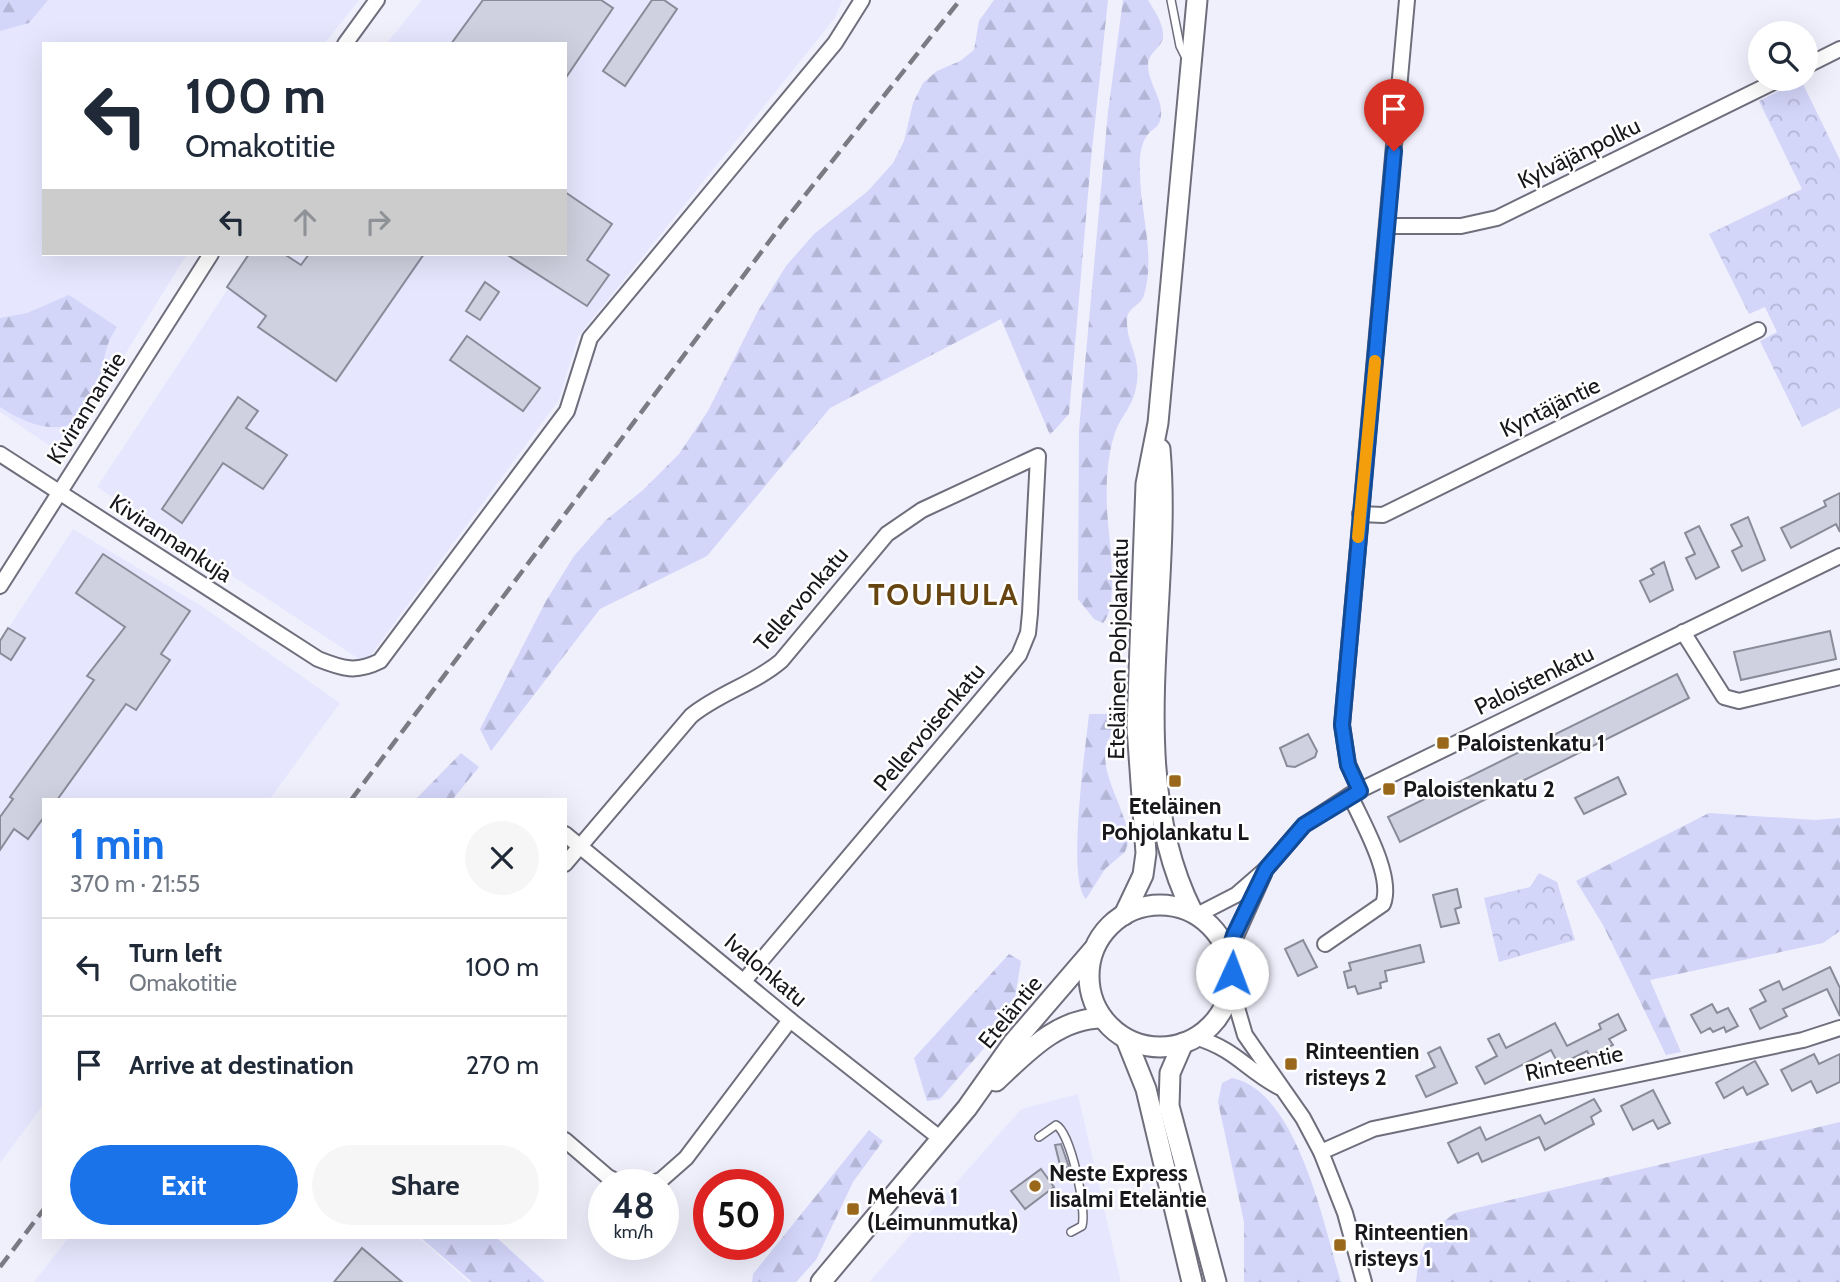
<!DOCTYPE html>
<meta charset="utf-8">
<style>
:root{--surface:#fff;--page:#f6f6f7;--text:#1f2937;--muted:#747a83;--line:#e0e1e3;--accent:#1a73e8}
body{margin:0;font-family:Cabin,sans-serif;background:var(--page);color:var(--text);height:100vh;display:flex;flex-direction:column;font-size:26px;white-space:nowrap}
*{box-sizing:border-box;margin:0}
p{font-size:23px;color:var(--muted)}
.icon{flex:none;width:38px;height:38px;fill:none;stroke:currentColor;stroke-width:2;stroke-linecap:round;stroke-linejoin:round}
.map{position:relative;flex:1;overflow:hidden}
.sheet{position:absolute;left:42px;top:798px;width:525px;height:441px;display:flex;flex-direction:column;background:var(--surface);border-radius:0px;box-shadow:0 7px 28px #0002}
.sheet>*{flex:none}
.banner{position:absolute;left:42px;top:42px;width:525px;height:214px;border-radius:0px;box-shadow:0 7px 28px #0002;background:#fff;color:var(--text);overflow:hidden}
.fabs{position:absolute;left:1748px;top:21px;display:grid;gap:14px}
.fabs a{display:grid;place-items:center;width:70px;height:70px;border-radius:50%;background:var(--surface);box-shadow:0 7px 28px #0002;font-size:35px}
.speed{position:absolute;left:588px;top:1169px;display:flex;gap:14px;font-size:35px;font-weight:700;text-align:center}
.speed>*{display:grid;place-content:center;width:91px;height:91px;border-radius:50%;background:var(--surface);box-shadow:0 7px 28px #0002;line-height:1}
.speed small{font-size:18px;font-weight:400}
.speed .limit{border:10px solid #d22;background:#fff;color:#111}
.pin{position:absolute;display:grid;place-items:center;width:60px;height:60px;color:#fff;margin:-72px -30px;border-radius:50% 50% 50% 0;rotate:-45deg;box-shadow:0 0 7px #0007}
.pin .icon{rotate:45deg}
.me{position:absolute;width:77px;margin:-38px;rotate:2deg;stroke-linejoin:round;filter:drop-shadow(0 0 5px #0008)}
.turn{display:flex;align-items:center;gap:24px;height:147px;padding:0 28px;font-size:32px}
.turn .icon{width:91px;height:91px;stroke-width:2.5}
.turn b{display:block;font-size:49px;line-height:60px}
.lanes{display:flex;align-items:center;height:66px;padding:0 28px;background:#0003;justify-content:center;gap:35px;direction:ltr}
.lanes .off{opacity:.35}
.round{display:grid;place-items:center;flex:none;width:74px;height:74px;border-radius:37px;background:var(--page)}
.headline{display:flex;align-items:center;justify-content:space-between;height:119px;padding:0 28px}
h1{font-size:42px;font-weight:700;line-height:52px;color:var(--accent)}
.primary-button{display:flex;gap:14px;margin-top:auto;padding:14px 28px}
.primary-button a{flex:1;height:80px;border-radius:42px;background:var(--accent);color:#fff;font-size:28px;font-weight:700;line-height:80px;text-align:center}
.primary-button a+a{background:var(--page);color:var(--text)}
ul{padding:0;list-style:none}
li{display:flex;align-items:center;gap:21px;height:98px;padding:0 28px;border-top:2px solid var(--line)}
li div{flex:1}
li b{display:block;font-size:26px}
li em{font-style:normal}
.map>svg:first-child{display:block}
</style>
<div class="map">
<svg width="1840" height="1282" viewBox="0 0 1840 1282">
<defs>
<pattern id="forest-firs" width="22" height="20" patternUnits="userSpaceOnUse" patternTransform="scale(1.75)"><rect width="22" height="20" fill="#d3d5f9"/><path d="M5 1l3.5 6h-7zM16 11l3.5 6h-7z" fill="#b4b6d5"/></pattern>
<pattern id="park-crowns" width="20" height="18" patternUnits="userSpaceOnUse" patternTransform="scale(1.75)"><rect width="20" height="18" fill="#d3d5f9"/><path d="M2 6a3 3 0 1 1 6 0M12 15a3 3 0 1 1 6 0" fill="none" stroke="#b4b6d5"/></pattern>
</defs>
<rect width="100%" height="100%" fill="#f0f0fd"/>
<!-- built -->
<g fill="#e6e7fe">
<path d="M0,0h359l-35,44h-280v210h143l-124,201 -63,-43z"/>
<path d="M422,0h420l-7,18 -257,319 -19,63 -194,263 -268,-176 154,-233h314v-210h-179z"/>
<path d="M73,529l130,78 137,96 -71,97h-225v304l-44,59v-522z"/>
<path d="M1078,1094l43,188h-252l152,-173z"/>
<path d="M69,1237h349l51,45h-435z"/>
</g>
<!-- forest -->
<g fill="url(#forest-firs)">
<path d="M0,0h48l-19,23 -29,8z"/>
<path d="M994,0h114l-17,159 -22,255 -19,21 -49,-116 -171,89 -123,148 -107,53 -109,142 -11,-22 66,-128 28,-45 32,-36 37,-30 36,-36 29,-43 50,-100 28,-45 28,-32 54,-43 25,-28 11,-22 9,-38 10,-20 14,-12 23,-10 14,-11 5,-29z"/>
<path d="M1123,0h25c6,10 14,21 15,33 2,14 -15,18 -15,32 0,20 18,36 12,56 -2,6 -7,8 -11,12 -9,10 -10,27 -9,40 0,39 16,83 4,122 -3,11 -17,12 -17,25 -1,26 17,38 8,72 -3,14 -14,25 -19,38 -9,24 -10,53 -9,78 1,25 13,98 -4,115l-9,-4 -16,-20 1,-169 29,-318z"/>
<path d="M69,295l48,32c-13,18 -13,36 -18,57 -14,58 -60,49 -99,23v-89l27,-5z"/>
<path d="M1089,714h27c5,14 -12,24 -11,40 0,30 21,56 24,86l-4,12 -20,17 -19,30c-20,-20 0,-153 3,-185z"/>
<path d="M461,753l18,14 -27,33h-37z"/>
<path d="M1709,813l107,7 24,-2v113l-17,12 -173,37 31,72 -15,3 -63,-130 -27,-44z"/>
<path d="M1009,954l12,7 -9,55 -72,83 -13,2 -13,-43z"/>
<path d="M1232,1078c66,13 92,149 109,204h-97v-60l-26,-120 4,-19z"/>
<path d="M1840,1122v160h-424c4,-37 9,-47 39,-69z"/>
<path d="M869,1130l14,11 -30,41 -37,78 -20,22h-44l1,-8z"/>
<path d="M420,1237h76l49,45h-73z"/>
</g>
<!-- park -->
<g fill="url(#park-crowns)">
<path d="M1801,80l39,80v248l-38,19 -42,-86 17,-9 -12,-25 -16,7 -40,-80 93,-45 -43,-88z"/>
<path d="M1539,873l18,9 18,58 -76,22 -15,-64 46,-11z"/>
</g>
<!-- building -->
<g fill="#d0d1e0" stroke="#8a8b99" stroke-width="2">
<path d="M483,0h118l12,8 -48,71v-35h-114z"/>
<path d="M652,0h12l13,9 -52,77 -22,-15z"/>
<path d="M565,192l47,32 -25,36 22,15 -22,31 -81,-52h59z"/>
<path d="M249,254h35l17,11 8,-11h115l-88,127 -78,-54 8,-11 -39,-29z"/>
<path d="M485,282l14,10 -19,28 -14,-9z"/>
<path d="M467,336l73,52 -17,23 -73,-51z"/>
<path d="M238,397l20,14 -12,17 41,27 -24,34 -40,-26 -41,60 -20,-14z"/>
<path d="M1840,493v39l-4,-8 -45,24 -10,-20 45,-22 -2,-5z"/>
<path d="M1748,517l17,43 -23,11 -10,-20 10,-5 -11,-21z"/>
<path d="M1699,526l20,41 -23,12 -10,-21 9,-4 -10,-21z"/>
<path d="M103,554l87,57 -29,43 9,6 -34,50 -10,-6 -69,96h-13v17l-16,22 -14,-10 -14,21v-33l13,-18 -3,-2 84,-117 -7,-4 38,-49 -49,-34z"/>
<path d="M1664,562l9,28 -23,12 -10,-21 14,-7 -3,-5z"/>
<path d="M8,628l17,10 -14,22 -11,-7v-12z"/>
<path d="M1830,631l6,28 -95,21 -7,-28z"/>
<path d="M1677,674l12,24 -289,144 -12,-25z"/>
<path d="M1308,734l9,17 -2,6 -20,10 -8,-1 -7,-18z"/>
<path d="M1618,777l8,17 -42,20 -9,-16z"/>
<path d="M1457,889l4,18 -6,2 4,14 -18,4 -8,-32z"/>
<path d="M1303,940l14,27 -19,9 -13,-27z"/>
<path d="M1420,945l4,17 -39,9 2,10 -7,2 1,5 -23,6 -3,-8 -7,2 -4,-16 7,-2 -2,-7z"/>
<path d="M1830,967l10,21v28l-13,-27 -44,20 4,7 -27,13 -10,-20 16,-8 -6,-11 19,-9 4,9z"/>
<path d="M1712,1004l5,9 11,-5 10,18 -12,6 -2,-5 -11,5 -3,-4 -9,5 -10,-18z"/>
<path d="M1618,1014l8,16 -17,9 4,6 -23,12 -3,-6 -28,14 -8,-15 -66,34 -9,-17 21,-11 -9,-17 11,-5 7,14 49,-25 12,23 34,-17 -2,-5z"/>
<path d="M1440,1047l17,36 -31,14 -10,-21 19,-9 -7,-14z"/>
<path d="M1814,1054l5,10 21,-10v28l-23,11 -6,-12 -19,10 -11,-21z"/>
<path d="M1755,1061l13,23 -21,11 -4,-8 -19,11 -8,-15z"/>
<path d="M1653,1090l17,33 -12,6 -5,-9 -20,10 -12,-24z"/>
<path d="M1594,1099l7,12 -10,6 3,7 -49,26 -6,-13 -57,25 -4,-9 -20,10 -10,-20 32,-16 6,13 54,-25 5,9z"/>
<path d="M1061,1144l8,23 -8,2 -6,-24z"/>
<path d="M1041,1169l13,18 -29,22 -14,-18z"/>
<path d="M362,1248l40,34h-68z"/>
</g>
<g fill="none" stroke-linecap="round" stroke-linejoin="round">
<defs>
<g id="lane">
<path d="M1171,0l9,46 7,14"/>
<path d="M1039,1137l17,-12c15,8 31,85 26,101l-11,6"/>
</g>
<g id="street">
<path d="M345,44l32,-44"/>
<path d="M1806,66l34,-17"/>
<path d="M1388,226h73l36,-8 283,-139"/>
<path d="M0,454l318,205c25,10 38,14 62,2l187,-250 23,-73 245,-295 27,-43"/>
<path d="M1360,514l23,1 375,-185"/>
<path d="M0,586l211,-332"/>
<path d="M1683,632l41,65 15,4 101,-24"/>
<path d="M1360,791l-12,-27 -6,-39 65,-725"/>
<path d="M565,834l225,186 151,119"/>
<path d="M565,864l126,-148c28,-23 63,-32 90,-55l106,-127 35,-24 116,-54 -8,157 -2,20 -9,22 -275,326"/>
<path d="M1199,914l37,-19 30,-26 38,-44 46,-30 490,-239"/>
<path d="M1325,944l58,-40c11,-28 -21,-82 -33,-109"/>
<path d="M1228,954l36,-80"/>
<path d="M1231,987l14,48 58,83 18,34 24,61 19,69"/>
<path d="M1195,1037c42,13 50,32 84,50"/>
<path d="M565,1140l43,37 15,8"/>
<path d="M1321,1152l52,-23 430,-89 37,-12"/>
<path d="M646,1185l15,-5 25,-22 104,-138"/>
</g>
<g id="secondary">
<path d="M1160,449c13,148 -38,323 32,462"/>
<circle cx="1160" cy="976" r="71"/>
<path d="M1124,915l19,-40 3,-22 -9,-126 9,-243 12,-61 39,-423"/>
<path d="M1126,1039l20,50 46,193"/>
<path d="M1183,1043l-13,30 -1,33 47,176"/>
<path d="M996,1081c30,-28 62,-63 106,-63"/>
<path d="M821,1282l146,-174 46,-65 80,-93"/>
</g>
</defs>
<!-- lane casing -->
<use href="#lane" stroke="#6e6e7c" stroke-width="10"/>
<!-- street casing -->
<use href="#street" stroke="#6e6e7c" stroke-width="18"/>
<!-- secondary casing -->
<use href="#secondary" stroke="#6e6e7c" stroke-width="23"/>
<!-- lane -->
<use href="#lane" stroke="#fff" stroke-width="7"/>
<!-- street -->
<use href="#street" stroke="#fff" stroke-width="14"/>
<!-- secondary -->
<use href="#secondary" stroke="#fff" stroke-width="19"/>
<!-- rail -->
<g stroke="#7b7b84" stroke-width="4.5" stroke-dasharray="14 7" stroke-linecap="butt">
<path d="M351,800l432,-577 177,-223"/>
<path d="M0,1267l44,-58"/>
</g>
</g>
<g fill="none" stroke-linecap="round" stroke-linejoin="round">
<defs>
<path id="route" d="M1232,973l-4,-19 6,-19 32,-66 38,-44 56,-34 -12,-26 -6,-40 52,-574"/>
</defs>
<!-- route casing -->
<use href="#route" stroke="#114b97" stroke-width="18"/>
<!-- route -->
<use href="#route" stroke="#1a73e8" stroke-width="12"/>
<!-- slow -->
<path stroke="#f59e0b" stroke-width="12" d="M1358,537l17,-176"/>
</g>
<!-- markers -->
<g fill="#99681b" stroke="#fff" stroke-width="2.5">
<rect x="1436" y="736" width="14" height="14" rx="3.5"/>
<rect x="1168" y="774" width="14" height="14" rx="3.5"/>
<rect x="1382" y="782" width="14" height="14" rx="3.5"/>
<rect x="1284" y="1057" width="14" height="14" rx="3.5"/>
<circle cx="1035" cy="1186" r="7"/>
<rect x="846" y="1202" width="14" height="14" rx="3.5"/>
<rect x="1333" y="1238" width="14" height="14" rx="3.5"/>
</g>
<g text-anchor="middle" dominant-baseline="central" stroke-width="5" stroke-linejoin="round" paint-order="stroke">
<!-- street labels -->
<g font-size="23" fill="#17171c" stroke="#fff">
<text transform="translate(1579 153) rotate(-26)">Kylväjänpolku</text>
<text transform="translate(1550 407) rotate(-26)">Kyntäjäntie</text>
<text transform="translate(86 408) rotate(-58)">Kivirannantie</text>
<text transform="translate(171 538) rotate(33)">Kivirannankuja</text>
<text transform="translate(801 599) rotate(-49)">Tellervonkatu</text>
<text transform="translate(1118 649) rotate(-89)">Eteläinen Pohjolankatu</text>
<text transform="translate(1534 680) rotate(-26)">Paloistenkatu</text>
<text transform="translate(929 727) rotate(-50)">Pellervoisenkatu</text>
<text transform="translate(766 970) rotate(40)">Ivalonkatu</text>
<text transform="translate(1010 1012) rotate(-51)">Eteläntie</text>
<text transform="translate(1574 1063) rotate(-12)">Rinteentie</text>
</g>
<!-- poi labels -->
<g font-size="23" font-weight="bold" fill="#17171c" stroke="#fff" text-anchor="start">
<text x="1457" y="743">Paloistenkatu 1</text>
<text x="1403" y="789">Paloistenkatu 2</text>
<text x="1175" y="806" text-anchor="middle">Eteläinen<tspan x="1175" dy="26">Pohjolankatu L</tspan></text>
<text x="1305" y="1051">Rinteentien<tspan x="1305" dy="26">risteys 2</tspan></text>
<text x="1049" y="1173">Neste Express<tspan x="1049" dy="26">Iisalmi Eteläntie</tspan></text>
<text x="867" y="1196">Mehevä 1<tspan x="867" dy="26">(Leimunmutka)</tspan></text>
<text x="1354" y="1232">Rinteentien<tspan x="1354" dy="26">risteys 1</tspan></text>
</g>
<!-- district labels -->
<g font-size="30" font-weight="bold" letter-spacing="2" fill="#674511" stroke="#fff">
<text x="944" y="594">TOUHULA</text>
</g>
</g>
</svg>
<div class="fabs">
<a><svg class="icon" aria-label="search" viewBox="0 0 24 24"><circle cx="10" cy="10" r="6"/><path d="M15 15l6 6"/></svg></a>
</div>
<div class="speed"><div>48<small>km/h</small></div><div class="limit">50</div></div>
<div class="pin" style="left:1394px;top:151px;background:#d93025"><svg class="icon" aria-label="arrive" viewBox="0 0 24 24"><path d="M6 21V4h12l-3 4 3 4H6"/></svg></div>
<svg class="me" style="left:1232px;top:973px" viewBox="-20 -20 40 40"><circle r="19" fill="#fff"/><path d="M0-13L10 11 0 6-10 11z" fill="#1a73e8"/></svg>
<div class="banner">
<div class="turn"><svg class="icon" aria-label="left" viewBox="0 0 24 24"><path d="M17 20v-9H6M10 6l-5 5 5 5"/></svg><div><b>100 m</b>Omakotitie</div></div>
<div class="lanes"><svg class="icon" aria-label="left" viewBox="0 0 24 24"><path d="M17 20v-9H6M10 6l-5 5 5 5"/></svg><svg class="icon off" aria-label="ahead" viewBox="0 0 24 24"><path d="M12 20V5M6 11l6-6 6 6"/></svg><svg class="icon off" aria-label="right" viewBox="0 0 24 24"><path d="M7 20v-9h11M14 6l5 5-5 5"/></svg></div>
</div>
<section class="sheet">
<div class="headline"><div><h1>1 min</h1><p>370 m · 21:55</p></div><a class="round"><svg class="icon" aria-label="close" viewBox="0 0 24 24"><path d="M6 6l12 12M18 6L6 18"/></svg></a></div>
<ul>
<li><svg class="icon" aria-label="left" viewBox="0 0 24 24"><path d="M17 20v-9H6M10 6l-5 5 5 5"/></svg><div><b>Turn left</b><p>Omakotitie</p></div><em>100 m</em></li>
<li><svg class="icon" aria-label="arrive" viewBox="0 0 24 24"><path d="M6 21V4h12l-3 4 3 4H6"/></svg><div><b>Arrive at destination</b></div><em>270 m</em></li>
</ul>
<div class="primary-button"><a>Exit</a><a>Share</a></div>
</section>
</div>
